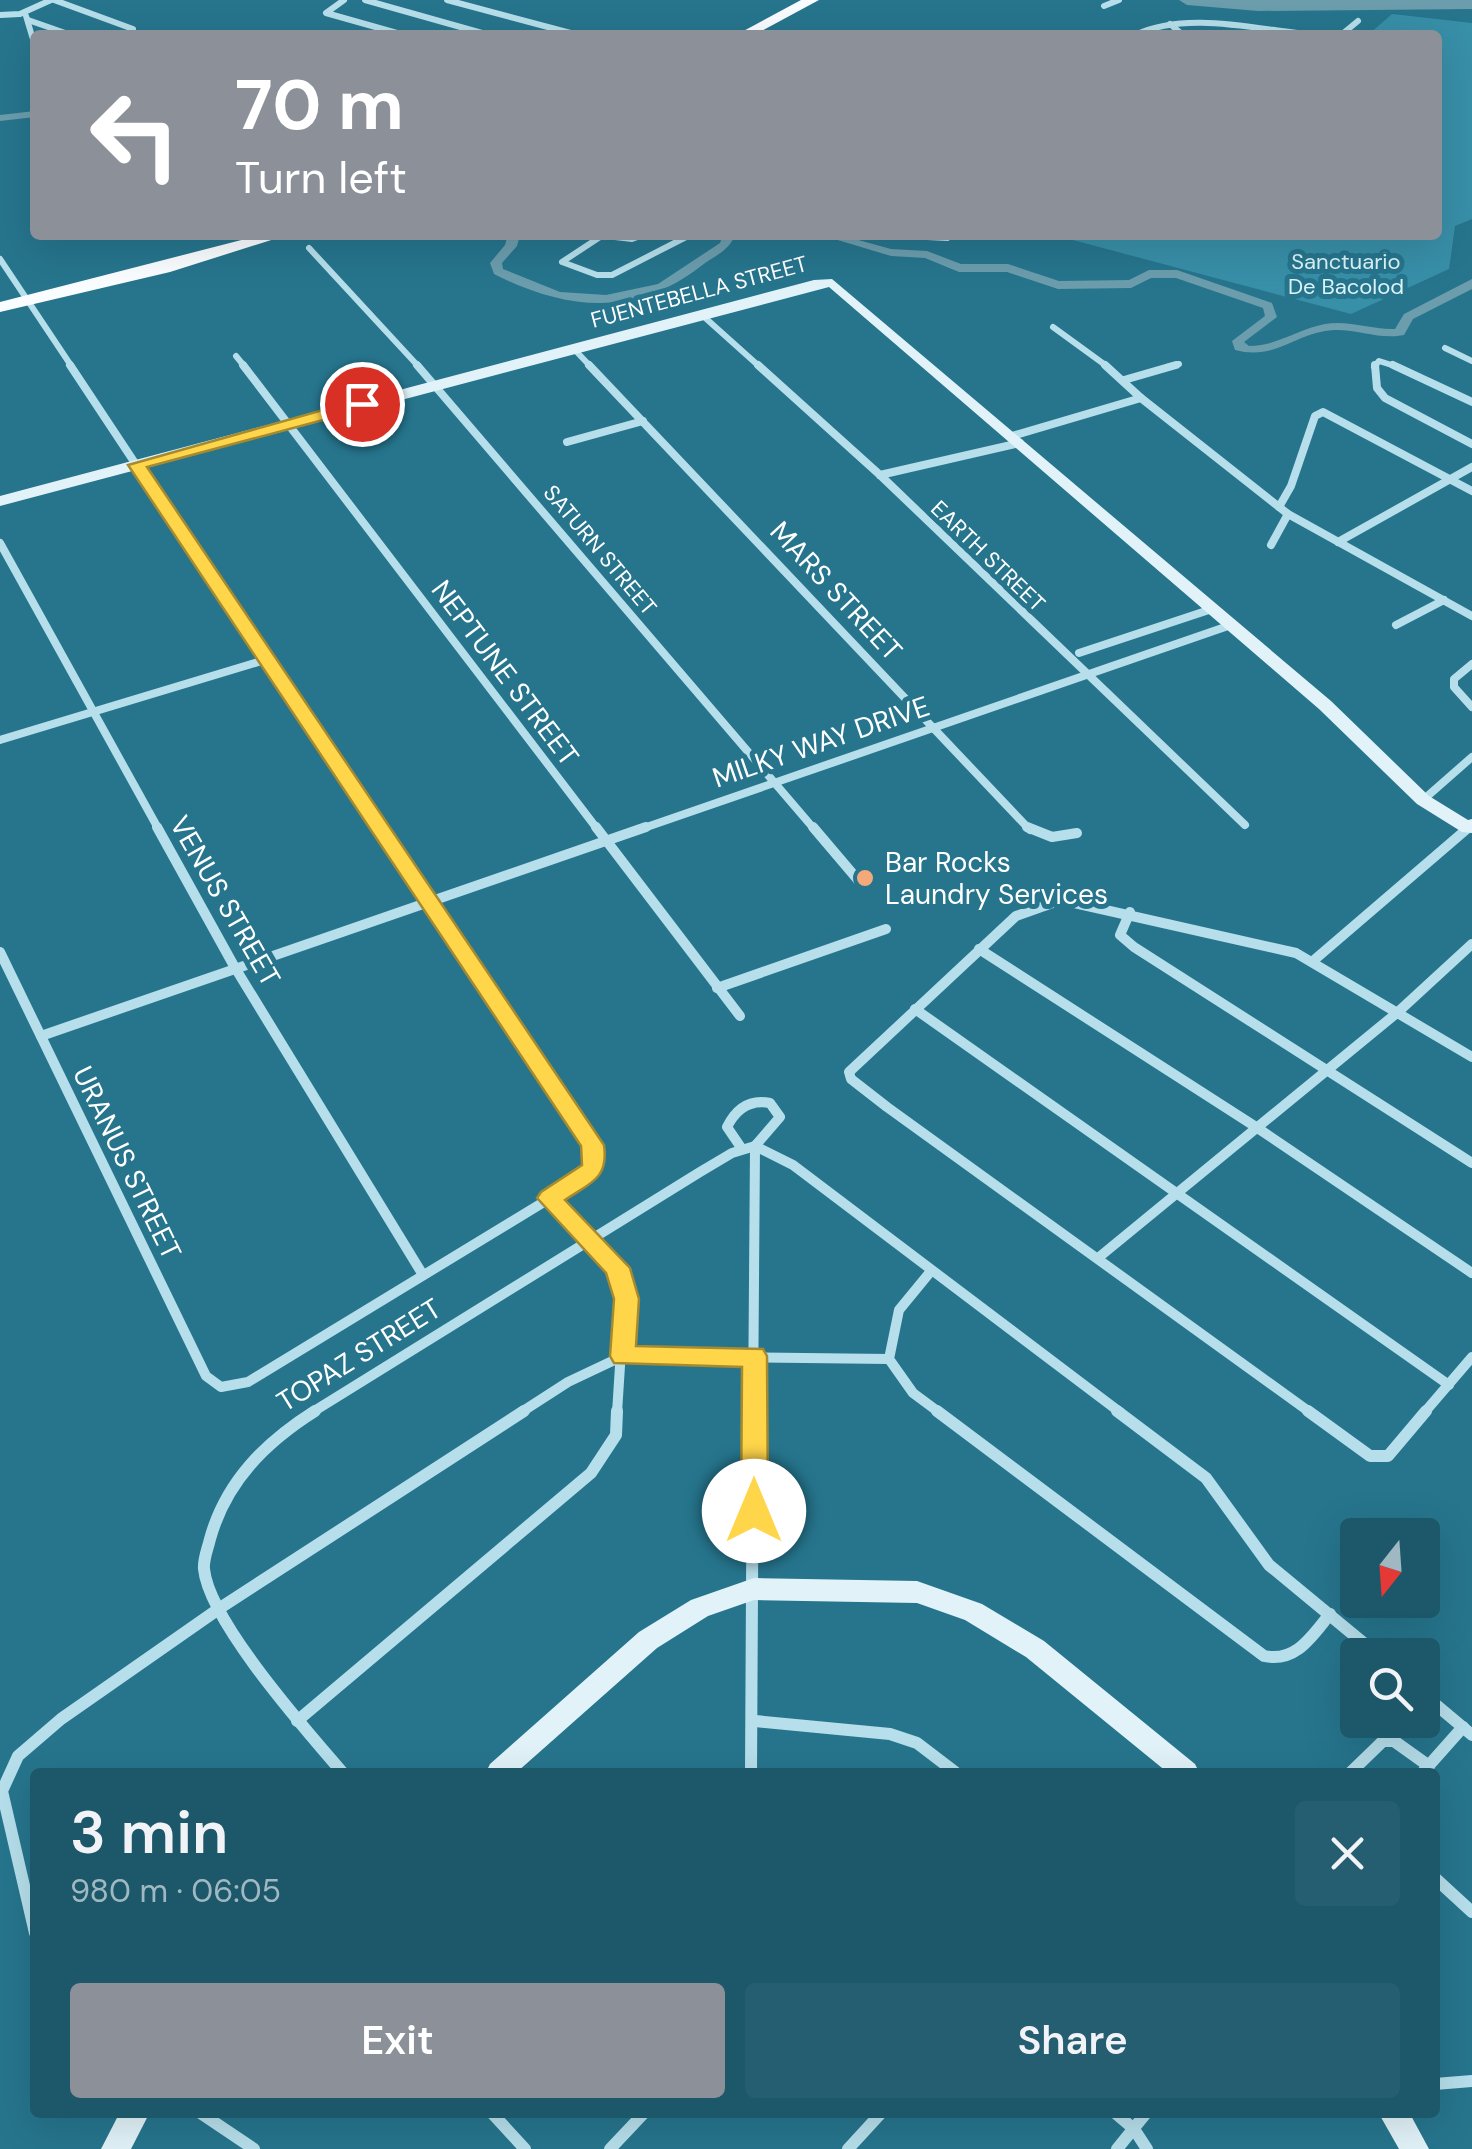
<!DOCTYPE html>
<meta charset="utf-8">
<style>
:root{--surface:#1c586a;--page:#255e70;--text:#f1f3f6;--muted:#a0b8c1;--accent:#8c9099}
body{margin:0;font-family:"DM Sans",sans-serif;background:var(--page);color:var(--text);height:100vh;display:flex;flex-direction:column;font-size:38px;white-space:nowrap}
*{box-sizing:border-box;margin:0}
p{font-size:32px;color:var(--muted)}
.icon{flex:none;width:55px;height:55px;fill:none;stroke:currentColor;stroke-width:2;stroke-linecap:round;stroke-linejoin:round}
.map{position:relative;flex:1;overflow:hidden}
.details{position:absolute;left:30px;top:1768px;width:1410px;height:350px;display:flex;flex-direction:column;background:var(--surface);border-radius:10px;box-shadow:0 10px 40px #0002}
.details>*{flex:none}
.banner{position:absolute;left:30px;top:30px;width:1412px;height:210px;border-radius:10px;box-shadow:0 10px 40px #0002;background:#8c9099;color:#fff;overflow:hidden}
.needle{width:65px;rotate:197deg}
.controls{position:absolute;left:1340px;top:1518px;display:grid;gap:20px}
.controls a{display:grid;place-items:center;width:100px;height:100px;border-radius:10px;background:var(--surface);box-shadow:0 10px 40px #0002;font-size:50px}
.pin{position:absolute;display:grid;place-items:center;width:85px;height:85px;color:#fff;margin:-42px;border:5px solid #fff;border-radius:50%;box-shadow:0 2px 10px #0007}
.me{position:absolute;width:110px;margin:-55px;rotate:0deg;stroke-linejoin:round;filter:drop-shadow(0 0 8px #0008)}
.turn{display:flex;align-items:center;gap:35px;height:210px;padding:0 40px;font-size:45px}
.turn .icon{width:130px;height:130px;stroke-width:2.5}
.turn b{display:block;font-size:70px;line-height:85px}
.round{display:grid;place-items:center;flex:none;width:105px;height:105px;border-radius:10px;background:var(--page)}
.overview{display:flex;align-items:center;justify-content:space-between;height:170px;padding:0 40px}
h1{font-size:60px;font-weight:600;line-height:75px}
.primary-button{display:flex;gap:20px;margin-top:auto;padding:20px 40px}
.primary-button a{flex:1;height:115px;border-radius:10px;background:var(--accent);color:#fff;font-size:40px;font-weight:600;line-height:115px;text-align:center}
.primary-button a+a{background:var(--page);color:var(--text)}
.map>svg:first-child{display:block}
</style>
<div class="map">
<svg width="1472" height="2149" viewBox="0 0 1472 2149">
<rect width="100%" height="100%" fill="#26758d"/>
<!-- green -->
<path fill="#388fa8" d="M1392,14l80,9v196l-17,7 -6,43 -98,45 -297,-79h384v-200h-70z"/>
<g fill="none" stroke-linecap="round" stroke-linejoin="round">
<!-- canal -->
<g fill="#6b9dad" fill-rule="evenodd">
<path d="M35,111v6l-35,4v-6z"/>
<path d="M293,235h38c-8,6 -30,6 -38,0z"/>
<path d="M508,235h12l-3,11 -15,17 1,6 57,23 46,3 52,-11 62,-41 3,-8h12c-6,16 -21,21 -34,31 -66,52 -136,44 -207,8l-4,-11 15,-18z"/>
<path d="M821,235h19l51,14 36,2 34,13h47l51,17 70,-1 20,-10h28l95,33 5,14 -33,25 5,4c28,0 49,-17 76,-22 24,-4 47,6 70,5l9,-15 68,-35v10l-59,30 -9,16c-24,5 -46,-6 -70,-5 -38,2 -58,31 -99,20l-3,-9 33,-25 -2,-8 -87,-30h-25l-20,10 -73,1 -51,-17h-48l-34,-14 -34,-2z"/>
</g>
<!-- river -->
<path fill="#6b9dad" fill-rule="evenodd" d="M1179,0h293v9l-214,2 -71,-6z"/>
<!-- street-far3 -->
<g stroke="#b6dfeb" stroke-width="6">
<path d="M54,0l79,29 -7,6"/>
<path d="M344,0l-18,13 78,22"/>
<path d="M365,0l124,35"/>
<path d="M447,0l131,35"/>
<path d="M1104,6l15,-6"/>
<path d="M0,15l20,-1 31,-14"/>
<path d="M26,16l9,30"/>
<path d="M28,20l43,15"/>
<path d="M1170,24l13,11"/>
<path d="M1135,35c52,-25 123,-5 179,0"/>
<path d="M1341,35l17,-14"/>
<path d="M598,235l34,4 11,-4"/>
<path d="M888,235l59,3"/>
<path d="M600,237l-38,25 35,13h15l78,-40"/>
<path d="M309,248l110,119"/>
<path d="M0,259l72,108"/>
<path d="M702,315l58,52"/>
<path d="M1053,327l55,40"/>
<path d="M1445,348l27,13"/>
<path d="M574,349l17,18"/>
<path d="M236,356l9,11"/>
<path d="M1167,367l12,-3"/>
<path d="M1374,367l5,-6 19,6"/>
</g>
<!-- street-far2 -->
<g stroke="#b6dfeb" stroke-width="8">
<path d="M70,365l308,465"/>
<path d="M243,365l355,465"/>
<path d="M417,365l398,465"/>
<path d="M589,365l441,465"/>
<path d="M758,365l122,110 365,350"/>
<path d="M1105,365l36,33 147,116 184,102"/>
<path d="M1375,365l2,23 8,10 87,46"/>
<path d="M1393,365l79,37"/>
<path d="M1124,380l52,-15"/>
<path d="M1012,436l129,-38"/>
<path d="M567,442l76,-21"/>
<path d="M880,475l140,-32"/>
<path d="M1279,507l12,-21 24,-70 8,-4 149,79"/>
<path d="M1338,542l134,-75"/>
<path d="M0,543l159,287"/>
<path d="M1271,545l17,-31"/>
<path d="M1396,625l48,-25"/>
<path d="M1079,653l133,-44"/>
<path d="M1472,664l-18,15v8l18,20"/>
<path d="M0,740l268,-81"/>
<path d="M1423,800l49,-43"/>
<path d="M638,830l593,-205"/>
</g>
<!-- street-far1 -->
<g stroke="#b6dfeb" stroke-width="10">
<path d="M157,827l77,139 189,309"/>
<path d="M596,827l144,189"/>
<path d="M813,827l45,53"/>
<path d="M1027,827l25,10 25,-4"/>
<path d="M1130,912l-10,23 14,12 338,216"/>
<path d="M979,949l277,178 216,146"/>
<path d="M0,952l206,424 15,11 27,-5 332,-202 15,-17 -3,-18 -216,-318"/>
<path d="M1313,961l155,-133"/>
<path d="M717,988l169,-59"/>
<path d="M915,1009l534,376"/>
<path d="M41,1036l605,-209"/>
<path d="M755,1146l38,19 328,248"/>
<path d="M742,1149l-15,-22c9,-18 23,-28 43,-24l10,14 -25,29 -2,267"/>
<path d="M549,1198l68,71 8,18 -8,126"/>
<path d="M1098,1258l300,-246 74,-68"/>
<path d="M931,1271l-32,39 -10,49 24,34 27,20"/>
<path d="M311,1413l389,-241 32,-19 23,-7"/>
<path d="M520,1413l48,-31 55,-26 266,3"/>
<path d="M1311,1413l-424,-306 -36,-28 -2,-7 167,-156 45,-16 235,53 176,104"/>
<path d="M1424,1413l48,-56"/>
</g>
<!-- street -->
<g stroke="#b6dfeb" stroke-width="12">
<path d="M315,1411c-49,31 -89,70 -105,128 -2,9 -7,20 -6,30 5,52 102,161 138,203"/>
<path d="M937,1411l327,245c32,7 48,-20 66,-42"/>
<path d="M1117,1411l89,67 63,87 109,90"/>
<path d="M1308,1411l62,45h18l38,-45"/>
<path d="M1422,1693l50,42"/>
<path d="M297,1721l294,-248 25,-38 1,-24"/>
<path d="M755,1721l135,13 27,9 38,29"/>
<path d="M751,1772l2,-361"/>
<path d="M1351,1772l32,-31h11l35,25"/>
<path d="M1423,1772l40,-45"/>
<path d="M1435,1878l37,34"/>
<path d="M35,1933l-33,-142 16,-35 43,-37 159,-111 304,-197"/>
<path d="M1435,2084l37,-3"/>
<path d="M199,2112l55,37"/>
<path d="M491,2112l34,37"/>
<path d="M1114,2112l20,17 13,20"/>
<path d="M610,2149l35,-37"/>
<path d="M848,2149l34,-37"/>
<path d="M1117,2149l30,-37"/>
</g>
<!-- secondary -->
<g fill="#e1f3f9" fill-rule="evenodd">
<path d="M832,279l499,422 98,95 39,24 4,-1v14l-10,-1 -45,-28 -98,-95 -490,-422 -829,219v-10l814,-216z"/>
<path d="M754,1578l163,3 65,23 62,37 151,123 4,8h-32l-141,-115 -61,-37 -48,-17 -163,-3 -46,16 -51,32 -140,124h-31l4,-8 149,-132 52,-32z"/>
<path d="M120,2112h30l-19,37h-30z"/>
<path d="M1378,2112h31l20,37h-30z"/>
</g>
<!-- primary -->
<g fill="#fafdff" fill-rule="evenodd">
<path d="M801,0h18l-65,35h-18z"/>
<path d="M261,235h26l-117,37 -170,40v-10z"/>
</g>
</g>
<!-- route -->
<path fill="#ffd54a" stroke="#a68a30" stroke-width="2.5" d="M362,399l8,5 -2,4 -221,59 457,678c5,34 -14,38 -39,55l65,68 9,31 -3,47 127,3 4,7 1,155 -4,8 -10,4 -9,-4 -4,-8 1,-144 -128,-4 -4,-7 4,-57 -8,-26 -69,-75 4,-6 41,-27 -1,-19 -453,-681z"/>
<!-- markers -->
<circle fill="#f4a97b" stroke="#26758d" stroke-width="4" cx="865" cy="878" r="10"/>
<g text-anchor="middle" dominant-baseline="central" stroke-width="10" stroke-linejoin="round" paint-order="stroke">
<!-- far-park labels -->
<g font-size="22" fill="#dcf3f8" stroke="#26758d">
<text x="1346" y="261">Sanctuario<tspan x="1346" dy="25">De Bacolod</tspan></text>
</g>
<!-- far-street labels -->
<g font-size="22" fill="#fff" stroke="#26758d">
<text transform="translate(699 292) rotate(-15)">FUENTEBELLA STREET</text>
<text transform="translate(600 550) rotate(50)">SATURN STREET</text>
<text transform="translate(988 556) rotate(44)">EARTH STREET</text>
</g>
<!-- street labels -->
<g font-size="28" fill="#fff" stroke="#26758d">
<text transform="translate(836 591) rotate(47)">MARS STREET</text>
<text transform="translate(505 673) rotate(53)">NEPTUNE STREET</text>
<text transform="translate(821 742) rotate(-19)">MILKY WAY DRIVE</text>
<text transform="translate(225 901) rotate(60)">VENUS STREET</text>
<text transform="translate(127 1163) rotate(64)">URANUS STREET</text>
<text transform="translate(359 1355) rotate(-32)">TOPAZ STREET</text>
</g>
<!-- poi labels -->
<g font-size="28" fill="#fff" stroke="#26758d" text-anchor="start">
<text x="885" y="862">Bar Rocks<tspan x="885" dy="32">Laundry Services</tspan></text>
</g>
</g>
</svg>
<div class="controls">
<a><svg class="needle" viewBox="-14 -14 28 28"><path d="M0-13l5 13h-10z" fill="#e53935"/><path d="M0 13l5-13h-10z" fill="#a0b8c1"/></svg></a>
<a><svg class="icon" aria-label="search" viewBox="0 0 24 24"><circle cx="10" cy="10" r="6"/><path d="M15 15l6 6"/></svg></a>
</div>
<div class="pin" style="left:362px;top:404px;background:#d93025"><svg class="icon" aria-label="arrive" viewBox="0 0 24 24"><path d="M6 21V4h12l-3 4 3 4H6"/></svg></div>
<svg class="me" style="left:754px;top:1511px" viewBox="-20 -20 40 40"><circle r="19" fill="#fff"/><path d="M0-13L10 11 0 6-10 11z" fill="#ffd54a"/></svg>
<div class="banner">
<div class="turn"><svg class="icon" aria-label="left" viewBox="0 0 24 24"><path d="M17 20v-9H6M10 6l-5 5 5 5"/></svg><div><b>70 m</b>Turn left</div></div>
</div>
<section class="details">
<div class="overview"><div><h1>3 min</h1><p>980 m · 06:05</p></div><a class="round"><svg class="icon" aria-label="close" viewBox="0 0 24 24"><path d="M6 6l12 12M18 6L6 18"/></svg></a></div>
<div class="primary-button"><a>Exit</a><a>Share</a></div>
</section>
</div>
